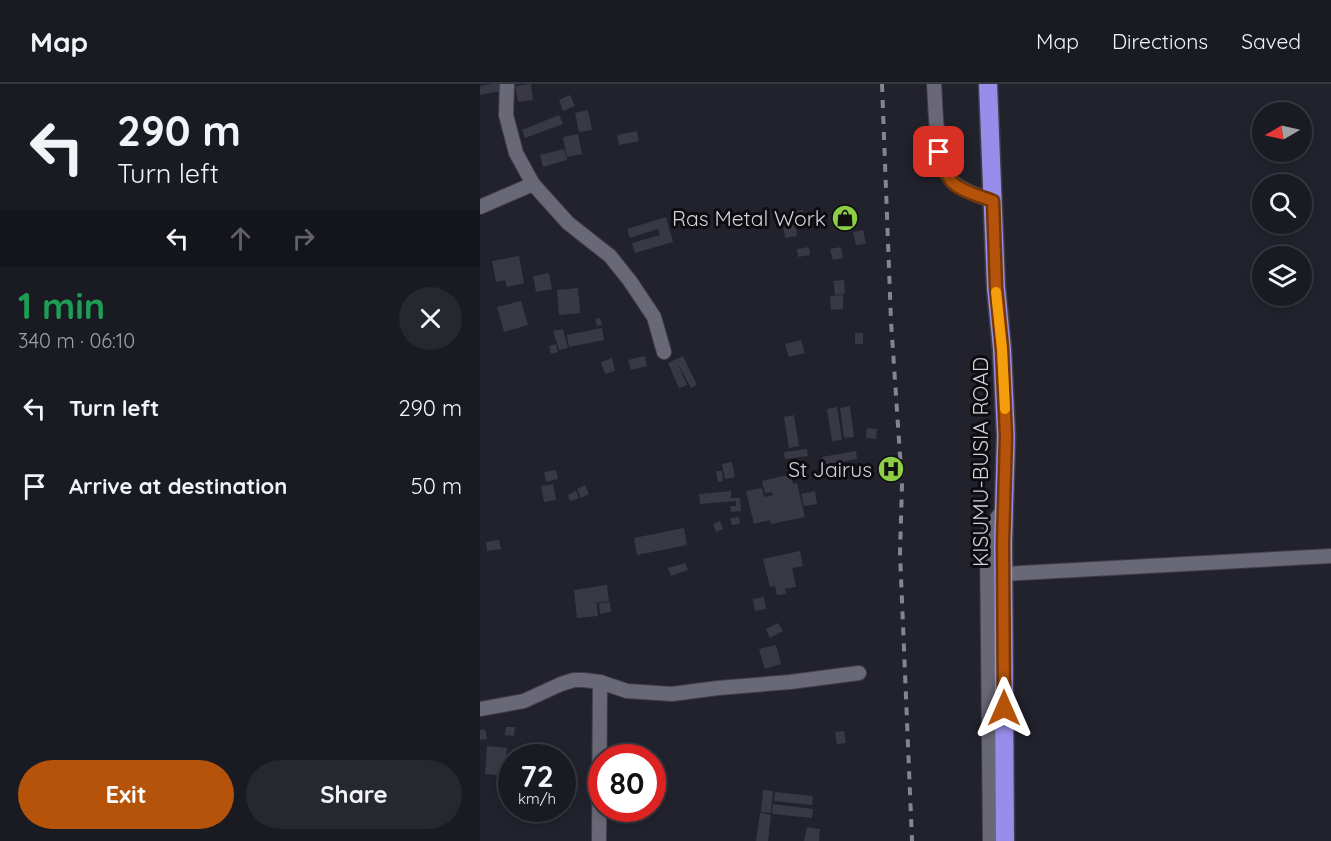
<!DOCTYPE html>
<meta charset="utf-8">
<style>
:root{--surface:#1a1a22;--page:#27272f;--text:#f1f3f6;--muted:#9fa1a5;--line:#383840;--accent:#b45309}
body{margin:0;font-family:Quicksand,sans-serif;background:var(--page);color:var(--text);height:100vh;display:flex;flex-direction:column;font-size:22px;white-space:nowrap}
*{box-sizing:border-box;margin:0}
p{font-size:20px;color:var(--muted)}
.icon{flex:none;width:33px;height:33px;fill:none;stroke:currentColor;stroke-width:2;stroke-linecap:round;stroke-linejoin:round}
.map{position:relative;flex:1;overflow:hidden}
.drawer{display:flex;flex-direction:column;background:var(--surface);width:480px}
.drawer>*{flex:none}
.top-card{background:#1a1a22;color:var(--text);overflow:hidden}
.needle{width:39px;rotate:261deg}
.fabs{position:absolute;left:772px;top:18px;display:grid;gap:12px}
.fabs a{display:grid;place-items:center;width:60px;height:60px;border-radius:50%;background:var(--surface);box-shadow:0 3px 9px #0003,0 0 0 2px var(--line);font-size:30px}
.speed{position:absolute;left:18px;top:660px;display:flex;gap:12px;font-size:30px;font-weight:700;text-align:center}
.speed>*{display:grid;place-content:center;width:78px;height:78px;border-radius:50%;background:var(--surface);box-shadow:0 3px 9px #0003,0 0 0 2px var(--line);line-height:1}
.speed small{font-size:15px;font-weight:400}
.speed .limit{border:9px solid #d22;background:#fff;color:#111}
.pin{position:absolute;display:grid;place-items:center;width:51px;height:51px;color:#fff;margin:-26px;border-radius:12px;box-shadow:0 3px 9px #0006}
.me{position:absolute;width:66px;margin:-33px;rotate:0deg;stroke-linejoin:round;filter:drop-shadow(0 0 4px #0008)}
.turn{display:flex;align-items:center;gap:21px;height:126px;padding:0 18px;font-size:27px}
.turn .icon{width:78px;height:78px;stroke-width:2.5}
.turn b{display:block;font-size:42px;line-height:51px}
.lanes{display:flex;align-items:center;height:57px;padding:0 18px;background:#0003;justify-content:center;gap:30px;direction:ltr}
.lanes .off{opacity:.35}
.round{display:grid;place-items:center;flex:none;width:63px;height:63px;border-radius:32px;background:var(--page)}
.overview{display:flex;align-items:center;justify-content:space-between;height:102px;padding:0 18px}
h1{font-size:36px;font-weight:700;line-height:45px;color:#1e9e55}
.action{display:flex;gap:12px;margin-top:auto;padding:12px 18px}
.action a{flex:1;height:69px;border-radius:36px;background:var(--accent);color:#fff;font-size:24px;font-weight:700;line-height:69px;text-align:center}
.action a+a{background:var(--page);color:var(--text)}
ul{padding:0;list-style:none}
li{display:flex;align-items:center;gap:18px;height:78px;padding:0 18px}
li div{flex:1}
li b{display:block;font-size:22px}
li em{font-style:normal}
header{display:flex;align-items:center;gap:36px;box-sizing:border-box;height:84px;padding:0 30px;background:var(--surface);border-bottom:2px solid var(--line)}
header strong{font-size:28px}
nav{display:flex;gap:33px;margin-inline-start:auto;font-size:21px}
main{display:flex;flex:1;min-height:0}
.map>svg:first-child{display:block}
</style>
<header>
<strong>Map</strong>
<nav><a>Map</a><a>Directions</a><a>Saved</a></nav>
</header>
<main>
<section class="drawer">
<div class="top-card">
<div class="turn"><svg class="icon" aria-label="left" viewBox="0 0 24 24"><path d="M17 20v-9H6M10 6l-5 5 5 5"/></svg><div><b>290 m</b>Turn left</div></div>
<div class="lanes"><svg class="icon" aria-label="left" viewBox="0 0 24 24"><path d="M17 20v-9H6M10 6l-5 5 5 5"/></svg><svg class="icon off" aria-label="ahead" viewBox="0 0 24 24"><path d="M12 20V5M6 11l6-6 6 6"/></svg><svg class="icon off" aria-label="right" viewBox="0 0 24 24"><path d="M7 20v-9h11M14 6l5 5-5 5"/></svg></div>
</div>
<div class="overview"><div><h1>1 min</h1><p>340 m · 06:10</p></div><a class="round"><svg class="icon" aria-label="close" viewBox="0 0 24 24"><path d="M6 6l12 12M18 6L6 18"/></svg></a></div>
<ul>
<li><svg class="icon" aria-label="left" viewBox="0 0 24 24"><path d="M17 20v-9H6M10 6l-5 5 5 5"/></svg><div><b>Turn left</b></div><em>290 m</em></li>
<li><svg class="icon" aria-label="arrive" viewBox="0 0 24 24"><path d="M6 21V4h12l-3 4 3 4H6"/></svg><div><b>Arrive at destination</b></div><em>50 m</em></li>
</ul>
<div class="action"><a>Exit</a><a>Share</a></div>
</section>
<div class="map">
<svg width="851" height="757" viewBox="0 0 851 757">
<rect width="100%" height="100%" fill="#22222d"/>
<!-- building -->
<g fill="#393945">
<path d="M13,0h6l1,7 -20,4v-9z"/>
<path d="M51,0l2,16 -15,2 -3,-16z"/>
<path d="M90,11l5,11 -12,5 -4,-11z"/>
<path d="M108,26l4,20 -13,2 -4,-19z"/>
<path d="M79,31l4,9 -38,14 -3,-8z"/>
<path d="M157,47l2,10 -20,4 -2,-10z"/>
<path d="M98,50l4,20 -15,3 -4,-20z"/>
<path d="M84,65l3,11 -24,7 -3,-12z"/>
<path d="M323,126l1,7 -8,1v-7z"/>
<path d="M186,133l7,25 -38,11 -3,-10 28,-8 -2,-6 -28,9 -3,-9z"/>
<path d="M315,133l2,19 -12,2 -3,-20z"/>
<path d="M383,146l3,14 -10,1 -3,-13z"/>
<path d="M329,163l1,8 -12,2 -1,-8z"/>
<path d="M361,163l2,11 -10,2 -3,-11z"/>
<path d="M39,172l5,27 -17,4 -2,-7 -9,2 -4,-21z"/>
<path d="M69,189l3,16 -16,3 -3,-16z"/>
<path d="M364,196l1,14 -10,1 -2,-14z"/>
<path d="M98,204l2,25 -21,2 -2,-25z"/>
<path d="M363,211v14l-12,1 -1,-14z"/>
<path d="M41,217l7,24 -24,7 -7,-25z"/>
<path d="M120,234l2,7 -5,1 -2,-7z"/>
<path d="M122,244l2,12 -35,7 -2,-12z"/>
<path d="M83,245l5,19 -9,2 -6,-19z"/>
<rect x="375" y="249" width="8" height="11"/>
<path d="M321,256l4,13 -16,4 -4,-13z"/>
<path d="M76,260l2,8 -7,2 -2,-8z"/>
<path d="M165,272l2,10 -16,4 -3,-10z"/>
<path d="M203,272l14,29 -6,3 -13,-24 9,21 -8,3 -11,-25z"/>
<path d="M132,274l3,13 -10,3 -4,-12z"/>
<path d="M370,322l4,31 -10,1 -4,-30z"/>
<path d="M357,323l5,33 -10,1 -5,-32z"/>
<path d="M314,331l5,31 -10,2 -5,-31z"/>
<path d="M387,344l10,1 -1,10 -10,-1z"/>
<path d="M327,365l1,7 -23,3 -1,-7z"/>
<path d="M376,367l1,8 -33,6 -2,-8z"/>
<path d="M252,378l3,15 -10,2 -3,-15z"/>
<path d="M76,386l2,9 -12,3 -2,-10z"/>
<path d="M236,387h6l1,10 -5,1z"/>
<path d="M311,390l2,10 4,-1 8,34 -34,7 -1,-4 -16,4 -8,-33 16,-3 2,9 9,-2 -1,-3 -7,1 -3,-12z"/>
<path d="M73,400l3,16 -12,2 -3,-16z"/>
<path d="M105,401l4,9 -8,4 -4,-9z"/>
<path d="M96,407l3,7 -9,3 -2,-6z"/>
<path d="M251,407v7h9l1,13 -10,1 -1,-6h6v-5l-36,3 -1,-10z"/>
<path d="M335,407l2,13 -13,2 -3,-12z"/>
<path d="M259,433l1,7 -8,1 -2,-7z"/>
<path d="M240,437l3,8 -7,3 -3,-8z"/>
<path d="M204,444l3,17 -50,10 -3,-17z"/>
<path d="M19,456l2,9 -14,2 -1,-9z"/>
<path d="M320,467l3,15 -11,2 4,19 -11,2 1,5 -9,1 -2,-9 -5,1 -7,-28z"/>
<path d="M205,479l3,7 -17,6 -3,-8z"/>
<path d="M127,501l2,16 -14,2 2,1 1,12 -21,2 -3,-28z"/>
<path d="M284,513l2,12 -11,2 -2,-12z"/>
<path d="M130,518l1,10 -11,2 -1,-11z"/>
<path d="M298,539l5,8 -13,7 -4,-9z"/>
<path d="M296,561l5,19 -16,5 -6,-20z"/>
<path d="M26,643h9l-1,9 -9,-1z"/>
<path d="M5,645l2,10 -7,1v-10z"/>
<path d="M364,647l2,12 -9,1 -2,-12z"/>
<path d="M7,662l20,2 -3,28 -19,-2z"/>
<path d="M283,706l10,1 -2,22 -10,-1z"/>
<path d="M295,708l38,4 -1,9 -38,-4z"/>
<path d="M293,720l40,5 -1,9 -40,-4z"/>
<path d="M280,729l11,2 -3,26h-12z"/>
<path d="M327,743l13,2 -1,12h-15z"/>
</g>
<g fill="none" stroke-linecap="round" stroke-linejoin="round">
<defs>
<g id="minor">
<path d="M27,0l-1,31 10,38 17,31 35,39 42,33 20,25 24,36 10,35"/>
<path d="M454,0c2,24 1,84 20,99 11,9 26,13 39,18"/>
<path d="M0,123l53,-23"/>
<path d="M523,490l328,-18"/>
<path d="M0,625l44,-8 37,-17 13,-4h10l16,2 27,9 45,3 46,-6 72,-6 69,-9"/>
<path d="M119,757l1,-159"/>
<path d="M510,757l-3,-302 4,-13 12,-16"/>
</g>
<path id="highway" d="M508,0l8,203 6,62 4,87 -3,107 2,298"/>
</defs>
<!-- minor casing -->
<use href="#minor" stroke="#403f48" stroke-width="16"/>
<!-- highway casing -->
<use href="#highway" stroke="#403f48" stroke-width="21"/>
<!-- minor -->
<use href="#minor" stroke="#696876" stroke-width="14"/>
<!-- highway -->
<use href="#highway" stroke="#988dea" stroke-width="18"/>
<!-- rail -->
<path stroke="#85858e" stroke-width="4" stroke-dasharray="8 8" stroke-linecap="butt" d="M402,0l9,237 11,164 -2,68 12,288"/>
</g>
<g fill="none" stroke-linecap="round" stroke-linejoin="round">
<defs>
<path id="route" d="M459,68c4,10 6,23 14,31 10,9 27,13 40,18l3,86 6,62 4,87 -3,107 1,165"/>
</defs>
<!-- route casing -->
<use href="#route" stroke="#753606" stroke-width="15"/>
<!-- route -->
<use href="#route" stroke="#b45309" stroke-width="10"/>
<!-- slow -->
<path stroke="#f59e0b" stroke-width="10" d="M516,208l6,57 3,60"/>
</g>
<!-- icons -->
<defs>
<symbol id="shop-disc" viewBox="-11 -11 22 22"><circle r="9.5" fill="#8dce45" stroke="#0c0c11"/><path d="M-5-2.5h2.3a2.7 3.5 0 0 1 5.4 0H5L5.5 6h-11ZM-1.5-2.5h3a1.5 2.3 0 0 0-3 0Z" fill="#111"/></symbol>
<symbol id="hospital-disc" viewBox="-11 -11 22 22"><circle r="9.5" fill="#8dce45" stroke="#0c0c11"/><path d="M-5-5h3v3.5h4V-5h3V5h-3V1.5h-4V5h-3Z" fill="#111"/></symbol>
</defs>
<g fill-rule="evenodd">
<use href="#shop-disc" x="350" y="119" width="30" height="30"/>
<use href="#hospital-disc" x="396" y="370" width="30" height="30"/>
</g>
<g text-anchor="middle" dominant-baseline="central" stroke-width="6" stroke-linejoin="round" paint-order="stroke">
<!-- poi labels -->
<g font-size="21" fill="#d3d3db" stroke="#0c0c11" text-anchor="end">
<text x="346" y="134">Ras Metal Work</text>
<text x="392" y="385">St Jairus</text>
</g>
<!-- street labels -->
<g font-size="21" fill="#d3d3db" stroke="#0c0c11">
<text transform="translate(500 378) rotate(-90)">KISUMU-BUSIA ROAD</text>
</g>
</g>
</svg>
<div class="fabs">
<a><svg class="needle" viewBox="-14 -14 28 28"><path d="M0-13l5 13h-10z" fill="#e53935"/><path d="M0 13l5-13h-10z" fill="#9fa1a5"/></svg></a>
<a><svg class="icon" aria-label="search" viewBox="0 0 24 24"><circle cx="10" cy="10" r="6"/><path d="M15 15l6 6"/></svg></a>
<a><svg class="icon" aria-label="layers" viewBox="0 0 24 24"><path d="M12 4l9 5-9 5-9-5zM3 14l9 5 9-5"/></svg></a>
</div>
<div class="speed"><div>72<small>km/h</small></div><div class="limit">80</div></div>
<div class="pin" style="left:459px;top:68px;background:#d93025"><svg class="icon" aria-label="arrive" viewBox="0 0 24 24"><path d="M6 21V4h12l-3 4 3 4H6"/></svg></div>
<svg class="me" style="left:524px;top:624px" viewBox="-20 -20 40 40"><path d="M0-17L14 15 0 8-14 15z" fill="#b45309" stroke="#fff" stroke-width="4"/></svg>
</div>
</main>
